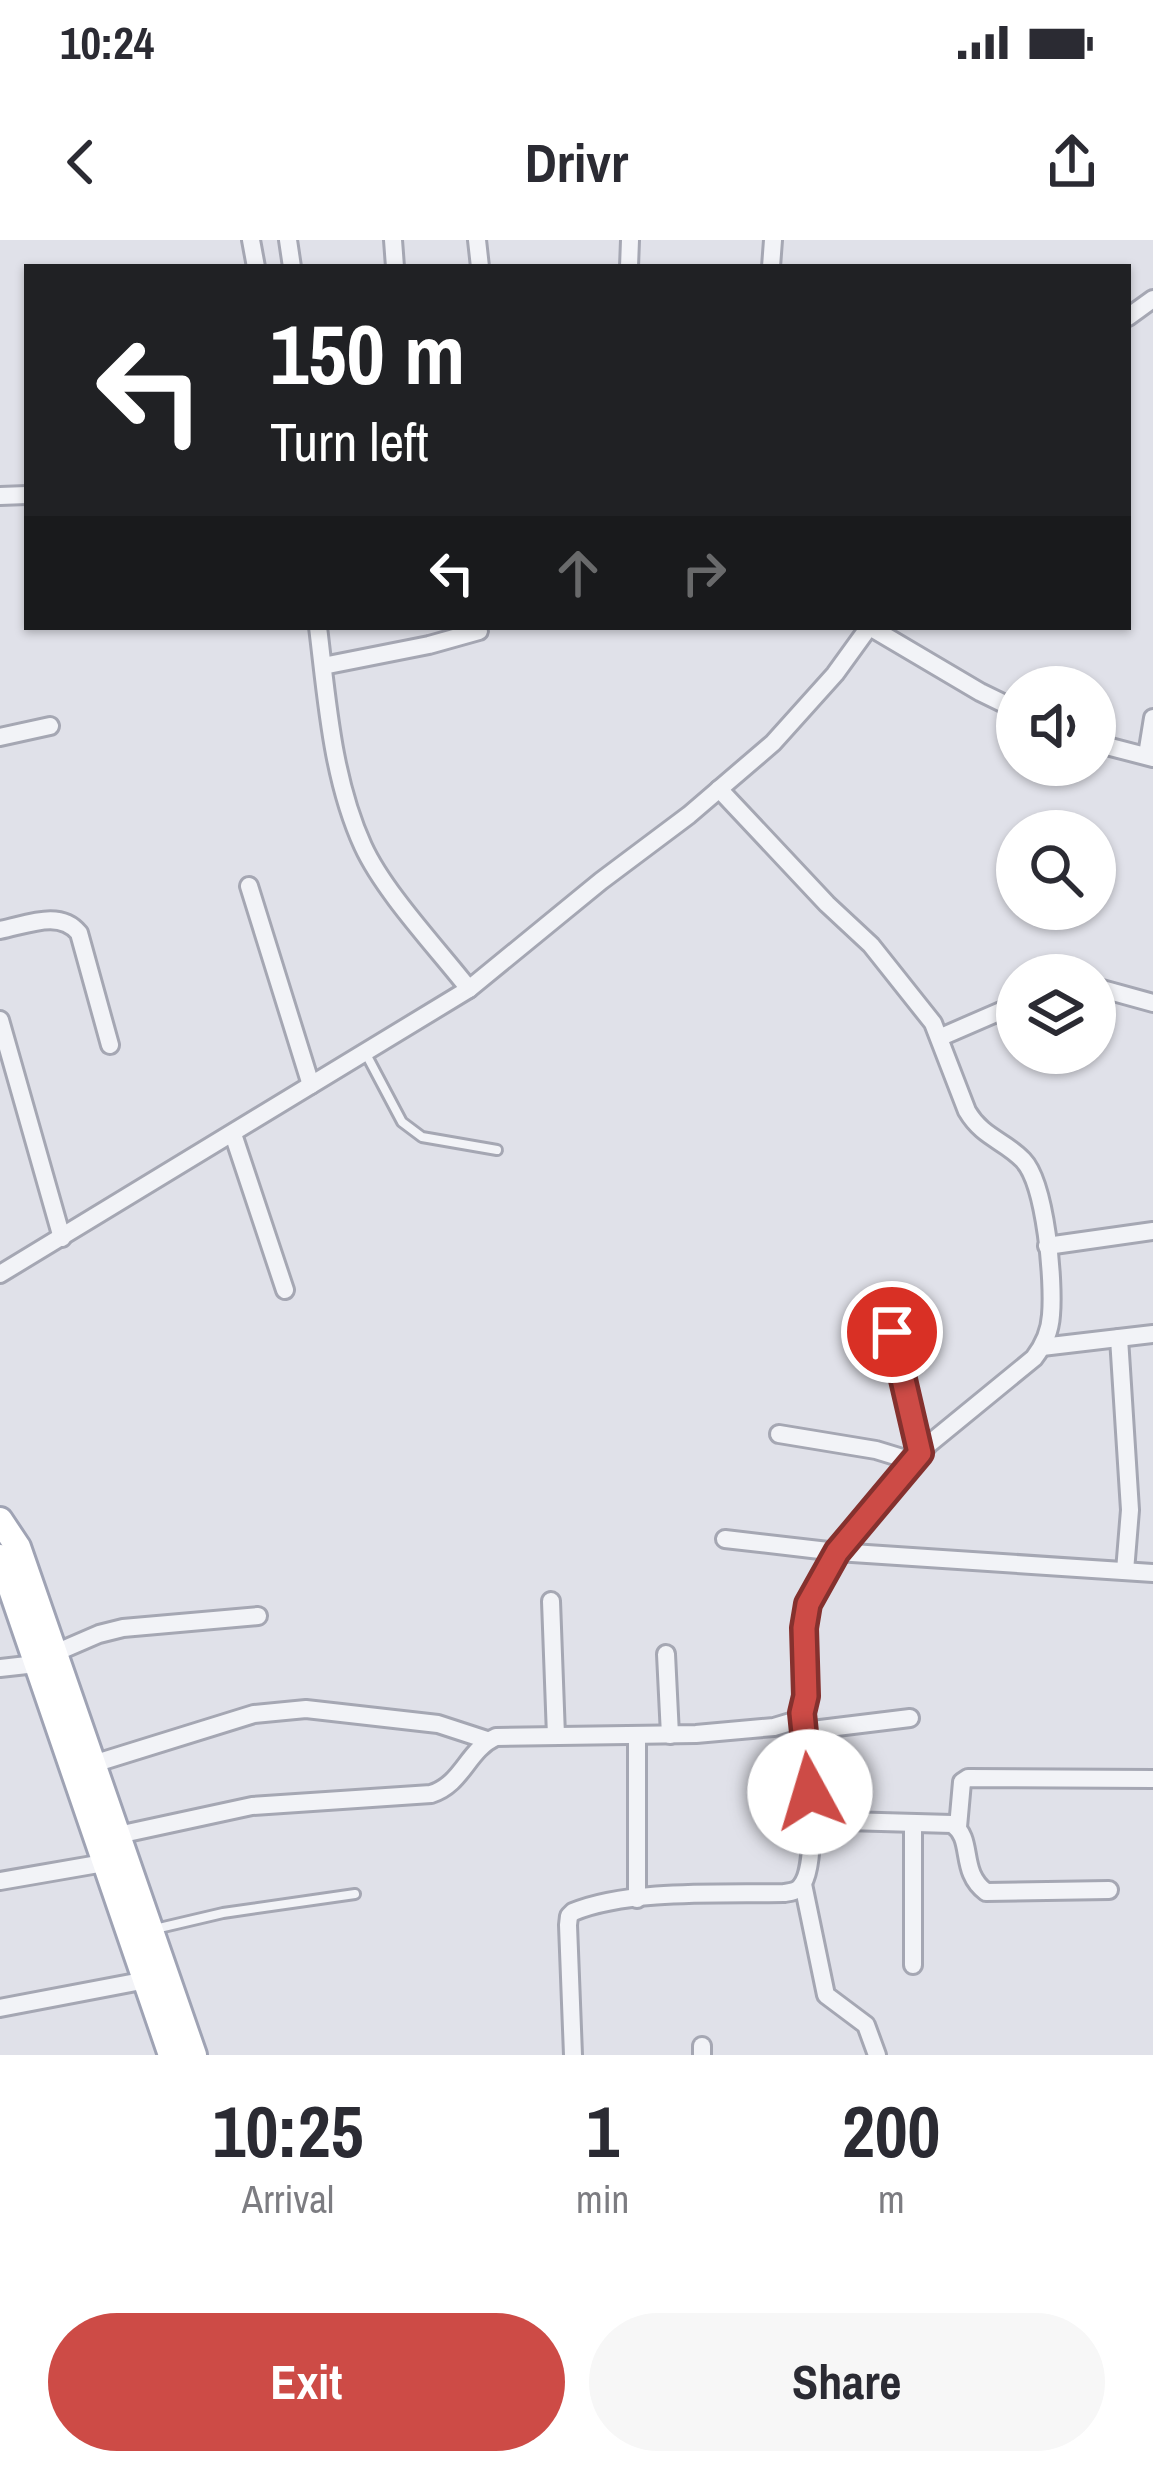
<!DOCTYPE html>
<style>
:root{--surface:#fff;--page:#f7f7f7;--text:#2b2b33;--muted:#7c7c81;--accent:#cd4b46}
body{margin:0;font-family:"Archivo Narrow",sans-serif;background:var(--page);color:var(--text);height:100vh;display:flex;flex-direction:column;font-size:45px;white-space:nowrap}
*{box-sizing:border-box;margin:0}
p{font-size:39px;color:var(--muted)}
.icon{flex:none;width:66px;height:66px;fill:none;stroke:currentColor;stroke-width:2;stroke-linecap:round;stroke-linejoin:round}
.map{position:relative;height:1815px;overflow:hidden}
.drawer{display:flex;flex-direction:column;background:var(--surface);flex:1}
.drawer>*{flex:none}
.top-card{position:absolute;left:24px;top:24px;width:1107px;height:366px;border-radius:0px;box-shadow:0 3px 9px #0004;background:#202124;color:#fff;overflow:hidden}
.fabs{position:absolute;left:996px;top:426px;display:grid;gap:24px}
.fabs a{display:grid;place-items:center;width:120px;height:120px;border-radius:50%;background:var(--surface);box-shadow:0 3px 9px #0004;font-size:60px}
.pin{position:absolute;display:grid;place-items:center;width:102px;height:102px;color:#fff;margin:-51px;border:6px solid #fff;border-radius:50%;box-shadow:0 3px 12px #0007}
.me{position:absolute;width:132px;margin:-66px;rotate:354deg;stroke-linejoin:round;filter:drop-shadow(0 0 9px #0008)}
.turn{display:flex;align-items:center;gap:42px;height:252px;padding:0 48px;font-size:54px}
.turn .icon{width:156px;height:156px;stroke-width:2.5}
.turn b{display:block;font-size:84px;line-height:102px}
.lanes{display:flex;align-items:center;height:114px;padding:0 48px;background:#0003;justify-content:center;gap:60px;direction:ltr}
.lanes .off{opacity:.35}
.eta{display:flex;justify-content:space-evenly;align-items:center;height:204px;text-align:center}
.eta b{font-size:72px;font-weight:700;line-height:84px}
.cta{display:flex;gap:24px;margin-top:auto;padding:24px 48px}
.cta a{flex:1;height:138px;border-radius:72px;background:var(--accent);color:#fff;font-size:48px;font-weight:700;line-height:138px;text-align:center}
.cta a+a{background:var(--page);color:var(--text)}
.status{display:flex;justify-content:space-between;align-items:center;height:84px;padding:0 60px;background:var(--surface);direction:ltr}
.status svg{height:33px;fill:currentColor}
header{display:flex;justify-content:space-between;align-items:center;height:156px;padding:0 48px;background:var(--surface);font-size:54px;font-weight:700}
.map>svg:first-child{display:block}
</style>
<div class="status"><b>10:24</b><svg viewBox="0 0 49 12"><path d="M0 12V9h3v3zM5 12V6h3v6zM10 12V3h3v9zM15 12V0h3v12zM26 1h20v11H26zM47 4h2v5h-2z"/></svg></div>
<header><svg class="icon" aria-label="back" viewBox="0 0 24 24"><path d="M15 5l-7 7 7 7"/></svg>Drivr<svg class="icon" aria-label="share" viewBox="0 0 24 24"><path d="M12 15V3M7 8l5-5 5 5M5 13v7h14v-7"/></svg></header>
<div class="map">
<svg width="1153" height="1815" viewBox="0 0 1153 1815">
<rect width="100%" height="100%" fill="#e0e1e9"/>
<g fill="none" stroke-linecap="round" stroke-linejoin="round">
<defs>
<g id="service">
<path d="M366,814l36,68 20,15 75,13"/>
<path d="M155,1689l68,-16 132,-19"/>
</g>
<g id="minor">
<path d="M251,0l5,27"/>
<path d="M288,0l4,27"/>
<path d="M393,0l2,27"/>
<path d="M477,0l3,27"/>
<path d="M629,27l1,-27"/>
<path d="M771,27l2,-27"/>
<path d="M1128,77l25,-18"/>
<path d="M0,256l27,-1"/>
<path d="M318,387c9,73 14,151 45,219 21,46 74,102 106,143"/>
<path d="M870,387l110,65 37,18"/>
<path d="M323,426l106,-21 50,-14"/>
<path d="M0,497l50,-11"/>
<path d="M1095,503l58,15"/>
<path d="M1147,515l6,-37"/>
<path d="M249,646l62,199"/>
<path d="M0,690c26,-5 60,-21 79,3l31,112"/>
<path d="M1095,747l58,16"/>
<path d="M0,780l62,218"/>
<path d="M941,797l76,-33"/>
<path d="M233,894l52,156"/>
<path d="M1047,1006l106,-15"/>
<path d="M0,1034l469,-285 132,-108 88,-66 84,-72 62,-69 34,-47"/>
<path d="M892,1092l28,121"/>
<path d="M1119,1098l11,172 -5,61"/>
<path d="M1042,1107l111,-13"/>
<path d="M779,1194l97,16 36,11"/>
<path d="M725,1299l112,13 316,21"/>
<path d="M551,1361l5,135"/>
<path d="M55,1413l44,-19 24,-6 135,-12"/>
<path d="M666,1414l4,81"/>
<path d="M0,1428l36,-4"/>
<path d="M804,1491l106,-13"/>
<path d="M637,1495v164"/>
<path d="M93,1524l161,-50 52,-5 132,15 49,16"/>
<path d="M810,1580l142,4c23,15 6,47 34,68l123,-2"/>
<path d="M913,1583v142"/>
<path d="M958,1587l4,-45 6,-4 185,1"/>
<path d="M118,1595l134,-29 179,-12c32,-10 36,-44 65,-57l200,-3 78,-7 20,-6 8,-8 4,-17 -2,-69 4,-23 29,-52 92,-108 105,-86c10,-13 16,-26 17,-43 3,-33 -5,-131 -28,-155 -19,-20 -40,-22 -56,-49l-34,-88 -62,-78 -44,-41 -108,-115"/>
<path d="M0,1641l104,-18"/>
<path d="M803,1644l23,111 40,30 11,30"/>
<path d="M0,1768l152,-29"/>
<path d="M573,1815l-5,-130 1,-9 4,-4c55,-23 150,-18 211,-19 7,-1 12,-1 17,-7 20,-23 5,-141 1,-173"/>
<path d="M702,1815v-9"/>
</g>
<g id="primary">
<path d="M0,1280l18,27 176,508"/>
<path d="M0,1317l171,498"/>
</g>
</defs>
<!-- service casing -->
<use href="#service" stroke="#a5a7b3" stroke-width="14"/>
<!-- minor casing -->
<use href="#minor" stroke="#a5a7b3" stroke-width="22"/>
<!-- primary casing -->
<use href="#primary" stroke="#9fa3b4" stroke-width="30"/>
<!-- service -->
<use href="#service" stroke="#f2f3f7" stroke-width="8"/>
<!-- minor -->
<use href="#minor" stroke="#f2f3f7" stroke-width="16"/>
<!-- primary -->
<use href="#primary" stroke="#fff" stroke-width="24"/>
</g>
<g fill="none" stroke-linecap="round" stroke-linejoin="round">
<defs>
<path id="route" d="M810,1552l-8,-79 4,-17 -2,-68 4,-24 29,-52 83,-99 -28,-121"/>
</defs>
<!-- route casing -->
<use href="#route" stroke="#85312e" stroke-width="30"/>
<!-- route -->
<use href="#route" stroke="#cd4b46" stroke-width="21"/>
</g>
</svg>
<div class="fabs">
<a><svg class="icon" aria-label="sound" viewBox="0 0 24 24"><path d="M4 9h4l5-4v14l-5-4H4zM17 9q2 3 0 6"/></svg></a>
<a><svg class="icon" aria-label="search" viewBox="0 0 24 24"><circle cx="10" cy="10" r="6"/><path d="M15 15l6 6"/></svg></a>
<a><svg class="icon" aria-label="layers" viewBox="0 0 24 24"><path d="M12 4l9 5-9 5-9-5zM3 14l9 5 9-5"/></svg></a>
</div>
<div class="pin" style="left:892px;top:1092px;background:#d93025"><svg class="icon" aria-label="arrive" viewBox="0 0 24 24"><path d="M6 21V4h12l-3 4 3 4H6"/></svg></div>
<svg class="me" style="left:810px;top:1552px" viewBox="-20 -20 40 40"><circle r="19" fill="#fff"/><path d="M0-13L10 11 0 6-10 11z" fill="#cd4b46"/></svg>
<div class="top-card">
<div class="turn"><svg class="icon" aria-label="left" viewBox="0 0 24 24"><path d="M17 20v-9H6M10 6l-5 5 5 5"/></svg><div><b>150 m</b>Turn left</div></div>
<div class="lanes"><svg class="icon" aria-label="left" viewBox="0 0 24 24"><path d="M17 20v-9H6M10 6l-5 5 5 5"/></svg><svg class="icon off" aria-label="ahead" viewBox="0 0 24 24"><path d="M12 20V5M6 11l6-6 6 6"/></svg><svg class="icon off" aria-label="right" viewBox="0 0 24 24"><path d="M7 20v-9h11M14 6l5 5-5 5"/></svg></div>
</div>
</div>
<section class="drawer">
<div class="eta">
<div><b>10:25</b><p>Arrival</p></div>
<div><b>1</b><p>min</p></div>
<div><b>200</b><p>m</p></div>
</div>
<div class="cta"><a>Exit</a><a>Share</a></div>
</section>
